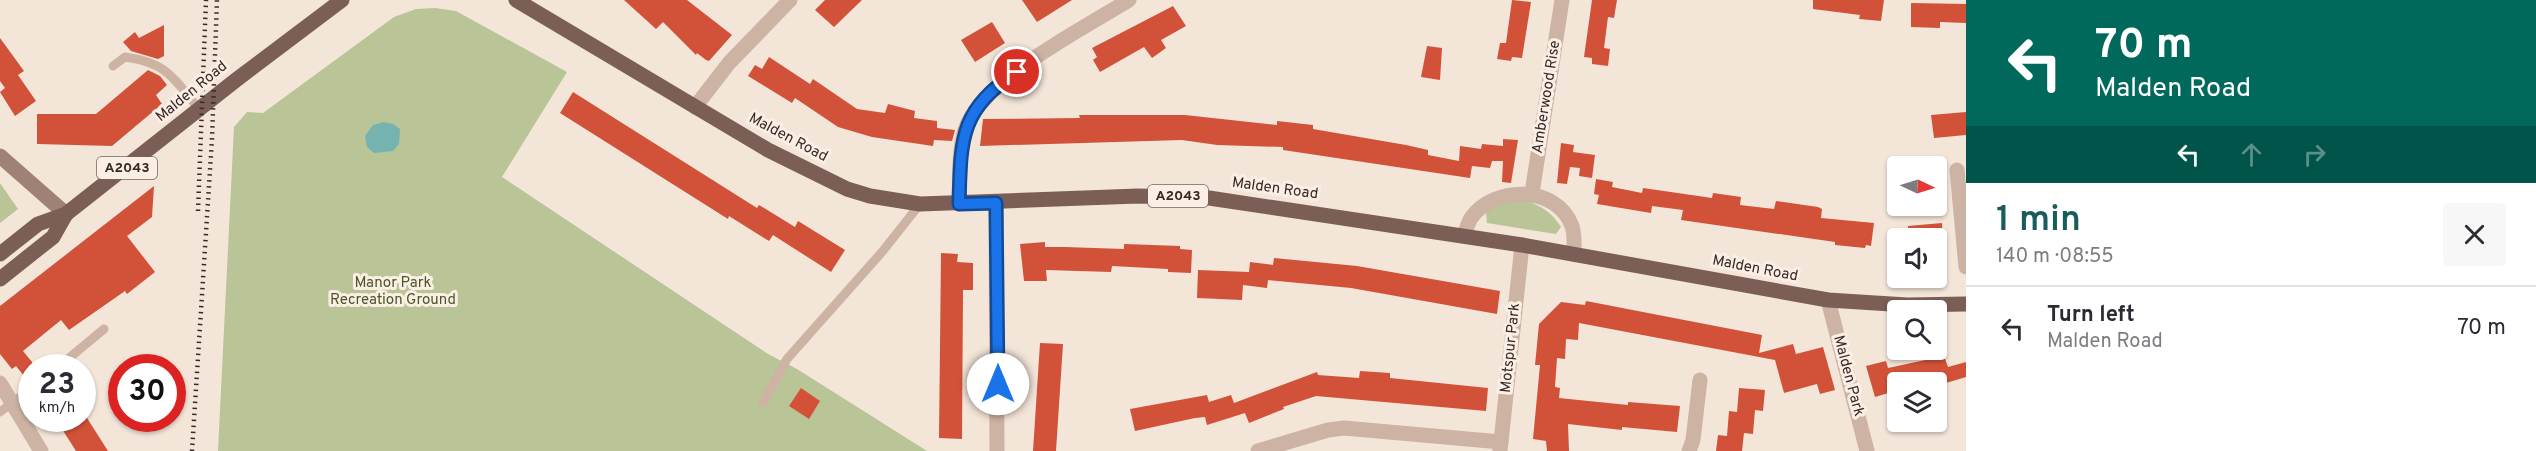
<!DOCTYPE html>
<meta charset="utf-8">
<style>
:root{--surface:#fff;--page:#f7f7f7;--text:#2b2b33;--muted:#7c7c81;--line:#e1e1e2;--accent:#185c5b}
body{margin:0;font-family:Overpass,sans-serif;background:var(--page);color:var(--text);height:100vh;display:flex;flex-direction:column;font-size:22px;white-space:nowrap}
*{box-sizing:border-box;margin:0}
p{font-size:20px;color:var(--muted)}
.icon{flex:none;width:33px;height:33px;fill:none;stroke:currentColor;stroke-width:2;stroke-linecap:round;stroke-linejoin:round}
.map{position:relative;flex:1;overflow:hidden}
.panel{display:flex;flex-direction:column;background:var(--surface);width:570px}
.panel>*{flex:none}
.guide{background:#00695c;color:#fff;overflow:hidden}
.needle{width:39px;rotate:94deg}
.buttons{position:absolute;left:1887px;top:156px;display:grid;gap:12px}
.buttons a{display:grid;place-items:center;width:60px;height:60px;border-radius:6px;background:var(--surface);box-shadow:0 2px 4px #0004;font-size:30px}
.speed{position:absolute;left:18px;top:354px;display:flex;gap:12px;font-size:30px;font-weight:700;text-align:center}
.speed>*{display:grid;place-content:center;width:78px;height:78px;border-radius:50%;background:var(--surface);box-shadow:0 2px 4px #0004;line-height:1}
.speed small{font-size:15px;font-weight:400}
.speed .limit{border:9px solid #d22;background:#fff;color:#111}
.pin{position:absolute;display:grid;place-items:center;width:51px;height:51px;color:#fff;margin:-26px;border:3px solid #fff;border-radius:50%;box-shadow:0 2px 6px #0007}
.me{position:absolute;width:66px;margin:-33px;rotate:0deg;stroke-linejoin:round;filter:drop-shadow(0 0 4px #0008)}
.turn{display:flex;align-items:center;gap:21px;height:126px;padding:0 30px;font-size:27px}
.turn .icon{width:78px;height:78px;stroke-width:2.5}
.turn b{display:block;font-size:42px;line-height:51px}
.lanes{display:flex;align-items:center;height:57px;padding:0 30px;background:#0003;justify-content:center;gap:30px;direction:ltr}
.lanes .off{opacity:.35}
.round{display:grid;place-items:center;flex:none;width:63px;height:63px;border-radius:6px;background:var(--page)}
.head{display:flex;align-items:center;justify-content:space-between;height:102px;padding:0 30px}
h1{font-size:36px;font-weight:600;line-height:45px;color:var(--accent)}
ul{padding:0;list-style:none}
li{display:flex;align-items:center;gap:18px;height:84px;padding:0 30px;border-top:2px solid var(--line)}
li div{flex:1}
li b{display:block;font-size:22px}
li em{font-style:normal}
main{display:flex;flex:1;min-height:0}
.map>svg:first-child{display:block}
</style>
<main>
<div class="map">
<svg width="1966" height="451" viewBox="0 0 1966 451">
<rect width="100%" height="100%" fill="#f4e5d9"/>
<!-- green -->
<g fill="#b9c497">
<path d="M435,8l21,3 111,61 -65,105 266,177 29,15 130,82h-709l16,-324 13,-15 16,1 131,-96 22,-8z"/>
<path d="M0,183l18,26 -18,14z"/>
<path d="M1524,200c18,6 27,12 37,27l-5,7 -69,-11 -1,-11 9,-7z"/>
</g>
<!-- water -->
<path fill="#75b3b1" d="M384,122l9,2 7,5 -1,15 -6,7 -19,2 -7,-6 -2,-11 8,-11z"/>
<!-- building -->
<g fill="#d15239">
<path d="M624,0h63l45,35 -23,26 -3,-1 -9,-7 -1,2 -33,-33 -7,7z"/>
<path d="M825,0h37l-28,27 -19,-17z"/>
<path d="M1022,0h50l-35,22z"/>
<path d="M1512,0l19,2 -9,56 -10,-1 -1,4 -14,-2 3,-16h6z"/>
<path d="M1592,0h25l-3,18 -6,-1 -4,31 6,1 -2,17 -16,-2v-6l-8,-1z"/>
<path d="M1813,0h71l-3,21 -22,-2 1,-4 -47,-6z"/>
<path d="M1911,3l55,1v19l-26,-1v6l-29,-1z"/>
<path d="M1173,6l13,20 -25,14 5,8 -14,10 -8,-11 -44,25 -7,-12 4,-3 -5,-9z"/>
<path d="M992,22l13,21 -30,19 -14,-22z"/>
<path d="M164,25v31l-6,3 -27,-8 -8,-9 12,-10 4,6z"/>
<path d="M0,38l24,33 -6,4 18,26 -21,15 -15,-24 5,-4 -5,-7z"/>
<path d="M1427,46l15,2 -2,32 -19,-3z"/>
<path d="M769,57l41,27 3,-5 44,30 28,4 3,-9 27,7 -1,7 23,3v7l18,2 -3,11 -18,-1 -1,6 -61,-9 -34,-10 -43,-29 -3,5 -44,-27 7,-11 7,4z"/>
<path d="M148,70l12,6 7,9 -11,10 6,9 -50,42 -75,-2v-30h59z"/>
<path d="M573,92l184,116 2,-3 36,22 3,-6 47,29 -14,22 -58,-37 -4,6 -40,-25 -1,3 -168,-106z"/>
<path d="M1966,112v23l-32,3 -3,-23z"/>
<path d="M1079,115h106l92,10v-4l36,4v4l93,16 22,5v5l31,6 1,-15 21,3 1,-5 21,2v-7l15,1 -7,43 -9,-1 1,-21h-11l-2,7 -18,-2 -2,12 -187,-28v-3l-66,-2 -35,-5 -202,6 3,-27 97,-1z"/>
<path d="M1561,143l13,2 -1,7 22,3 -3,23 -13,-2 1,-8 -10,-1 -3,17 -10,-1z"/>
<path d="M1596,179l17,3 -1,5 30,6 1,-5 69,10 1,-5 28,4 -1,8 34,4 2,-8 42,6 4,2 -1,9 53,5 -3,23 -5,-1 -1,3 -30,-3v-3l-154,-22 2,-10 -31,-4 -1,7 -54,-9 2,-9 -5,-1z"/>
<path d="M154,186l-2,31 -25,19 28,36 -28,22 -2,-3 -56,39 -8,-10 -38,31 9,11v19l-3,1 -13,-16 -4,3 -12,-15v-48z"/>
<path d="M1942,223l1,15h-35v-12z"/>
<path d="M1045,242v5h20l59,2v-5l56,2v3l12,1 -1,23 -23,-1v-3l-56,-3 -1,6 -65,-2 1,11h-23l-4,-37z"/>
<path d="M941,253l17,1 -1,8 16,1v27h-10l-1,149 -23,-1z"/>
<path d="M1274,258l83,8 143,25 -3,23 -146,-26 -83,-8 -1,8 -24,-3 -1,15 -45,-2 1,-28 51,2 1,-10 23,3z"/>
<path d="M1586,301l176,34 -3,18 34,-9 3,10 27,-7 12,43 -15,4 -3,-10 -33,9 -9,-33 -196,-37 -1,17 -12,-1 -1,20 -8,-1 -2,29 5,1 -1,10 69,7v-3l52,4 -3,26 -55,-5v3l-54,-6 1,27h-22l-1,-10 -13,-2 7,-74h-5l4,-41 22,-22 24,3z"/>
<path d="M1040,343l23,1 -7,107h-23z"/>
<path d="M1944,356l4,11 18,-5v15l-30,9v-4h-44l3,9 -20,6 -9,-31 20,-5 2,7z"/>
<path d="M1360,371l30,2v5l98,10 -2,23 -170,-15 -33,11 1,2 -35,14 -4,-10 -38,12 -2,-8 -10,1 -60,13 -5,-22 77,-14 2,7 22,-7 3,8 83,-31 1,3 41,3z"/>
<path d="M801,388l19,13 -11,18 -20,-13z"/>
<path d="M1739,388l26,2 -2,21 -8,-1 -2,24 -9,-1 -2,18h-26l2,-16 9,1 2,-25 8,1z"/>
<path d="M55,418h32l21,33h-32z"/>
</g>
<g fill="none" stroke-linecap="round" stroke-linejoin="round">
<!-- service -->
<g stroke="#cdb3a4" stroke-width="9">
<path d="M113,66l12,-9c43,6 48,21 74,52"/>
<path d="M57,368l47,-39"/>
<path d="M763,403l24,-44 95,-107 38,-48"/>
<path d="M0,412l32,-24"/>
</g>
<!-- minor -->
<g stroke="#cdb3a4" stroke-width="15">
<path d="M695,107l34,-44 61,-63"/>
<path d="M1957,170l9,97"/>
<path d="M996,203l1,248"/>
<path d="M959,204c1,-23 -1,-51 6,-74 17,-51 118,-101 164,-130"/>
<path d="M1828,300l39,151"/>
<path d="M0,383l41,68"/>
<path d="M1258,451l70,-21 16,-2 157,14"/>
<path d="M1689,451l4,-11 7,-60"/>
</g>
<!-- tertiary -->
<g stroke="#cdb3a4" stroke-width="15">
<path d="M1532,193l30,-193"/>
<path d="M1464,236c2,-6 4,-13 7,-18 23,-33 86,-33 101,8 3,9 2,18 2,28"/>
<path d="M1500,451l22,-206"/>
</g>
<!-- secondary -->
<path stroke="#a08175" stroke-width="15" d="M0,156l66,58"/>
<!-- primary -->
<g stroke="#7b5f56" stroke-width="15">
<path d="M516,0l252,150 79,39 23,7 50,8 218,-8 71,2 313,47 306,55 79,5 59,-1"/>
<path d="M0,254l38,-30 28,-10 170,-134 106,-80"/>
<path d="M0,279l53,-42 13,-23"/>
</g>
<!-- rail -->
<g stroke="#372a26" stroke-width="4.5" stroke-dasharray="1.5 4.5" stroke-linecap="butt">
<path d="M198,211l8,-211"/>
<path d="M192,451l20,-312 5,-139"/>
</g>
</g>
<g fill="none" stroke-linecap="round" stroke-linejoin="round">
<defs>
<path id="route" d="M998,384l-2,-181 -37,1c2,-65 0,-94 58,-132"/>
</defs>
<!-- route casing -->
<use href="#route" stroke="#114b97" stroke-width="15"/>
<!-- route -->
<use href="#route" stroke="#1a73e8" stroke-width="10"/>
</g>
<g text-anchor="middle" dominant-baseline="central" stroke-width="6" stroke-linejoin="round" paint-order="stroke">
<!-- shield labels -->
<g fill="#fbefe5" stroke="#72655f" stroke-width="1.5">
<rect x="97" y="157" width="60" height="22" rx="4.5"/>
<rect x="1148" y="185" width="60" height="22" rx="4.5"/>
</g>
<g font-size="14" font-weight="bold" fill="#372a26">
<text x="127" y="168">A2043</text>
<text x="1178" y="196">A2043</text>
</g>
<!-- street labels -->
<g font-size="15" fill="#372a26" stroke="#fbefe5">
<text transform="translate(192 92) rotate(-39)">Malden Road</text>
<text transform="translate(1547 97) rotate(-81)">Amberwood Rise</text>
<text transform="translate(788 138) rotate(28)">Malden Road</text>
<text transform="translate(1275 189) rotate(8)">Malden Road</text>
<text transform="translate(1755 269) rotate(11)">Malden Road</text>
<text transform="translate(1511 348) rotate(-84)">Motspur Park</text>
<text transform="translate(1848 376) rotate(75)">Malden Park</text>
</g>
<!-- park labels -->
<g font-size="15" fill="#4a5828" stroke="#fbefe5">
<text x="393" y="283">Manor Park<tspan x="393" dy="17">Recreation Ground</tspan></text>
</g>
</g>
</svg>
<div class="buttons">
<a><svg class="needle" viewBox="-14 -14 28 28"><path d="M0-13l5 13h-10z" fill="#e53935"/><path d="M0 13l5-13h-10z" fill="#7c7c81"/></svg></a>
<a><svg class="icon" aria-label="sound" viewBox="0 0 24 24"><path d="M4 9h4l5-4v14l-5-4H4zM17 9q2 3 0 6"/></svg></a>
<a><svg class="icon" aria-label="search" viewBox="0 0 24 24"><circle cx="10" cy="10" r="6"/><path d="M15 15l6 6"/></svg></a>
<a><svg class="icon" aria-label="layers" viewBox="0 0 24 24"><path d="M12 4l9 5-9 5-9-5zM3 14l9 5 9-5"/></svg></a>
</div>
<div class="speed"><div>23<small>km/h</small></div><div class="limit">30</div></div>
<div class="pin" style="left:1017px;top:72px;background:#d93025"><svg class="icon" aria-label="arrive" viewBox="0 0 24 24"><path d="M6 21V4h12l-3 4 3 4H6"/></svg></div>
<svg class="me" style="left:998px;top:384px" viewBox="-20 -20 40 40"><circle r="19" fill="#fff"/><path d="M0-13L10 11 0 6-10 11z" fill="#1a73e8"/></svg>
</div>
<section class="panel">
<div class="guide">
<div class="turn"><svg class="icon" aria-label="left" viewBox="0 0 24 24"><path d="M17 20v-9H6M10 6l-5 5 5 5"/></svg><div><b>70 m</b>Malden Road</div></div>
<div class="lanes"><svg class="icon" aria-label="left" viewBox="0 0 24 24"><path d="M17 20v-9H6M10 6l-5 5 5 5"/></svg><svg class="icon off" aria-label="ahead" viewBox="0 0 24 24"><path d="M12 20V5M6 11l6-6 6 6"/></svg><svg class="icon off" aria-label="right" viewBox="0 0 24 24"><path d="M7 20v-9h11M14 6l5 5-5 5"/></svg></div>
</div>
<div class="head"><div><h1>1 min</h1><p>140 m · 08:55</p></div><a class="round"><svg class="icon" aria-label="close" viewBox="0 0 24 24"><path d="M6 6l12 12M18 6L6 18"/></svg></a></div>
<ul>
<li><svg class="icon" aria-label="left" viewBox="0 0 24 24"><path d="M17 20v-9H6M10 6l-5 5 5 5"/></svg><div><b>Turn left</b><p>Malden Road</p></div><em>70 m</em></li>
</ul>
</section>
</main>
